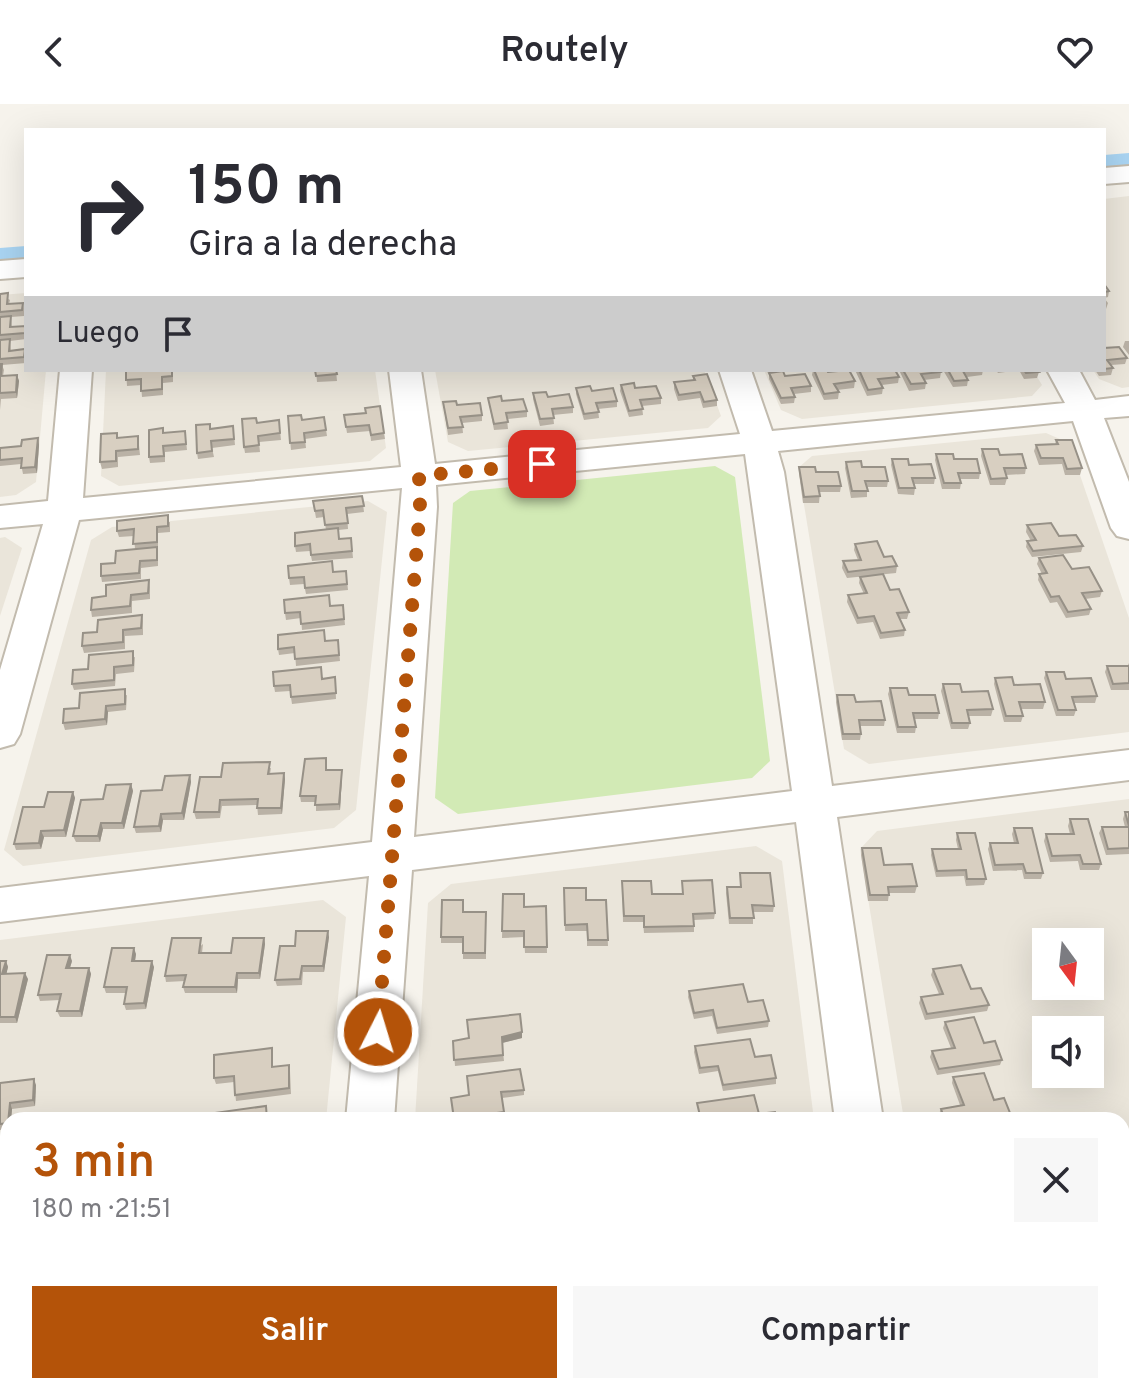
<!DOCTYPE html>
<html lang="es">
<meta charset="utf-8">
<style>
:root{--surface:#fff;--page:#f7f7f7;--text:#2b2b33;--muted:#7c7c81;--accent:#b45309}
body{margin:0;font-family:Overpass,sans-serif;background:var(--page);color:var(--text);height:100vh;display:flex;flex-direction:column;font-size:30px;white-space:nowrap}
*{box-sizing:border-box;margin:0}
p{font-size:26px;color:var(--muted)}
.icon{flex:none;width:44px;height:44px;fill:none;stroke:currentColor;stroke-width:2;stroke-linecap:round;stroke-linejoin:round}
.map{position:relative;flex:1;overflow:hidden}
.sheet{position:absolute;left:0px;top:1008px;width:1130px;height:282px;display:flex;flex-direction:column;background:var(--surface);border-radius:24px 24px 0 0;box-shadow:0 8px 32px #0002}
.sheet>*{flex:none}
.banner{position:absolute;left:24px;top:24px;width:1082px;height:244px;border-radius:0px;box-shadow:0 8px 32px #0002;background:#fff;color:var(--text);overflow:hidden}
.needle{width:52px;rotate:165deg}
.controls{position:absolute;left:1032px;top:824px;display:grid;gap:16px}
.controls a{display:grid;place-items:center;width:72px;height:72px;border-radius:0px;background:var(--surface);box-shadow:0 8px 32px #0002;font-size:40px}
.pin{position:absolute;display:grid;place-items:center;width:68px;height:68px;color:#fff;margin:-34px;border-radius:16px;box-shadow:0 4px 12px #0006}
.me{position:absolute;width:88px;margin:-44px;rotate:5deg;stroke-linejoin:round;filter:drop-shadow(0 0 6px #0008)}
.turn{display:flex;align-items:center;gap:28px;height:168px;padding:0 32px;font-size:36px}
.turn .icon{width:104px;height:104px;stroke-width:2.5}
.turn b{display:block;font-size:56px;line-height:68px}
.then{display:flex;align-items:center;height:76px;padding:0 32px;background:#0003;gap:16px;font-size:30px}
.round{display:grid;place-items:center;flex:none;width:84px;height:84px;border-radius:0px;background:var(--page)}
.headline{display:flex;align-items:center;justify-content:space-between;height:136px;padding:0 32px}
h1{font-size:48px;font-weight:600;line-height:60px;color:var(--accent)}
.primary-button{display:flex;gap:16px;margin-top:auto;padding:16px 32px}
.primary-button a{flex:1;height:92px;border-radius:0px;background:var(--accent);color:#fff;font-size:32px;font-weight:600;line-height:92px;text-align:center}
.primary-button a+a{background:var(--page);color:var(--text)}
header{display:flex;justify-content:space-between;align-items:center;height:104px;padding:0 32px;background:var(--surface);font-size:36px;font-weight:600}
.map>svg:first-child{display:block}
</style>
<header><svg class="icon" aria-label="back" viewBox="0 0 24 24"><path d="M15 5l-7 7 7 7"/></svg>Routely<svg class="icon" aria-label="heart" viewBox="0 0 24 24"><path d="M12 20l-8-8c-3-5 5-10 8-4 3-6 11-1 8 4z"/></svg></header>
<div class="map">
<svg width="1129" height="1289" viewBox="0 0 1129 1289">
<rect width="100%" height="100%" fill="#f6f3ec"/>
<!-- residential -->
<g fill="#eae5da" fill-rule="evenodd">
<path d="M1129,92v191l-7,1 -23,-9 -6,-9h11v-171z"/>
<path d="M26,189v77h20l-10,112 -20,13 -16,2v-202z"/>
<path d="M106,266h269l11,78 -16,13 -251,25 -18,-10z"/>
<path d="M435,266h269l17,46 -13,12 -240,23 -20,-9z"/>
<path d="M764,266h269l9,15 -10,11 -230,23 -21,-9z"/>
<path d="M1046,329l23,10 60,175v114l-260,32 -25,-15 -46,-281 14,-12z"/>
<path d="M368,397l19,11 -31,298 -22,18 -311,38 -19,-16 87,-310 21,-13z"/>
<path d="M5,433l17,11 -22,68v-78z"/>
<path d="M1129,695v594h-717l1,-7h709v-266h-218l-44,-271 17,-18zM1046,838h44v44h-44zM1046,926h44v44h-44z"/>
<path d="M756,742l26,15 32,259h-399l13,-217 23,-19z"/>
<path d="M323,796l23,17 -20,203h-318v266h290v7h-298v-453z"/>
</g>
<!-- green -->
<path fill="#d2eab5" d="M715,362l20,11 35,284 -18,17 -294,36 -23,-16 18,-295 17,-12z"/>
<g fill="none" stroke-linecap="round" stroke-linejoin="round">
<!-- canal -->
<g fill="#a9d4f2" fill-rule="evenodd">
<path d="M1129,49v14l-25,2v-14z"/>
<path d="M26,142v16l-26,2v-16z"/>
</g>
<defs>
<g id="street">
<path d="M1129,62v16l-25,2v-16z"/>
<path d="M26,155v18l-26,2v-18z"/>
<path d="M60,266h32l-9,128 318,-31 -12,-97h32l14,94 305,-30 -21,-64h32l21,61 293,-28 -18,-33h32l16,30 34,-4v20l-25,2 25,64v57l-12,-3 -6,-8 -38,-107 -295,30 6,21 48,314 297,-36v30l-292,37 46,303h-48l-39,-298 -384,48 -18,250h-48l23,-244 -369,46v-34l372,-46 30,-354 -323,32 -59,214 -6,10 -14,4v-78l43,-146 -43,4v-22l48,-5zM745,350l47,337 -378,46 23,-330 -1,-22z"/>
<path d="M322,1282h54l-1,7h-54z"/>
</g>
</defs>
<!-- street casing -->
<use href="#street" stroke="#c2bbae" stroke-width="4"/>
<!-- street -->
<use href="#street" fill="#fff" fill-rule="evenodd"/>
</g>
<!-- wall -->
<g fill="#bab2a6">
<path d="M1104,180l5,7 -1,6 -4,1 4,5 -2,6h-2z"/>
<path d="M0,190l10,6 -1,4 14,-1 1,6v7l-13,1 1,10 14,-1v13l-16,2 1,10 14,-2 1,14 -24,2 2,5 -1,6 14,-1 2,6 -2,17 -16,1 -1,11z"/>
<path d="M1125,237h4v14l-6,-8z"/>
<path d="M1104,244l23,10 -2,6 -14,1 2,3 -2,7 -12,1 -4,-6h9z"/>
<path d="M126,266h47v12l-10,1v12l-21,2 -1,-12 -14,1z"/>
<path d="M307,266h29l1,11 -20,1 -1,-12 -9,1z"/>
<path d="M813,266h14l1,2 27,9 -1,7 -17,2 2,2 -1,7 -14,1 -12,-25z"/>
<path d="M855,266h40l4,7 -1,6 -16,2 1,3 -1,6 -15,2z"/>
<path d="M899,266h41l1,2 -1,6 -16,2 2,3 -1,6 -16,2z"/>
<path d="M943,266h40l-1,5 -15,2 1,3 -1,6 -14,1z"/>
<path d="M996,266h41l2,2 -2,6 -13,1 -5,-9 -21,3z"/>
<path d="M769,269l16,3 26,10v6l-17,2 1,3 -1,6 -13,1 -12,-25z"/>
<path d="M693,272l24,24v6l-14,2 -3,-10 -22,3 -4,-12v-7l19,-1z"/>
<path d="M621,281l14,3 26,10v6l-19,2 1,9 -14,2 -9,-26z"/>
<path d="M576,284l16,3 25,10v6l-19,2 1,9 -15,2 -8,-26z"/>
<path d="M533,289l15,4 25,10v6l-20,2 1,9 -14,2 -7,-27z"/>
<path d="M488,294l14,3 25,10v6l-20,2 1,10 -14,1z"/>
<path d="M443,298l14,3 25,10v6l-20,2 1,10 -15,2z"/>
<path d="M380,302l5,33 -14,2 -1,-10 -23,2 -3,-18 22,-2z"/>
<path d="M288,312l14,4 22,-3 3,19 -22,3 1,9 -15,2z"/>
<path d="M279,316l2,20 -22,2 1,10 -15,1 -1,-6 13,-24z"/>
<path d="M210,320l1,5 22,-3 2,19 -23,3 2,9 -16,2 -1,-6z"/>
<path d="M185,327l2,19 -22,2v10l-15,1 -1,-6 15,-24z"/>
<path d="M117,329l1,5 20,-2 2,19 -22,2v10l-16,2 -2,-7z"/>
<path d="M38,334l1,7 -2,28 -14,1 -2,-10 -21,2v-18l21,-2z"/>
<path d="M1056,336l26,28 -2,7h-15l-3,-11 -23,1 -5,-14 2,-6h19z"/>
<path d="M982,345l18,6 26,13 -1,6 -19,1 1,3 -2,7h-15l-9,-29z"/>
<path d="M936,350l18,5 26,14 -1,6h-19l1,4 -1,6h-18l-7,-29z"/>
<path d="M892,355l17,6 26,13 -1,6h-20l1,4 -1,7 -16,-1 -7,-29z"/>
<path d="M846,358l16,5 26,14 -1,6h-20v10l-16,1 -6,-30z"/>
<path d="M799,363l17,5 25,14 -1,6h-20l-1,11h-16l-4,-30z"/>
<path d="M362,392l2,16 -17,2 1,15 -10,1 1,9 12,-1 2,20 -41,3 -2,-10 -14,1 -1,-6 31,-16 -2,-13 -8,1 -3,-17z"/>
<path d="M170,418v10l-12,1v33l-17,2v11l-39,3 -1,-6 14,-13 20,-14 -1,-13 -15,1 -2,-6z"/>
<path d="M1027,421l56,21 -2,6 -49,5 -6,-10 1,-6h4l-5,-9z"/>
<path d="M855,440l29,13 13,9 -1,7 -49,5 -5,-10 1,-7 15,-1 -4,-10z"/>
<path d="M1039,454l33,11 30,22 -2,6 -15,2 6,10 -2,6 -23,3 -9,-16 -7,1 -12,-23 1,-6h3l-5,-10z"/>
<path d="M346,467l2,19 -42,4 -2,-10 -14,1 -1,-7z"/>
<path d="M860,473l30,13 19,22 -2,7h-7l5,11 -1,6 -24,3 -7,-17 -16,2 -10,-22 1,-7 16,-1 -5,-11z"/>
<path d="M149,476l1,7v12l-18,2v12l-40,4 -1,-7 15,-14z"/>
<path d="M343,501l2,20 -43,5 -1,-12 -15,2 -1,-7z"/>
<path d="M142,511l1,6v14l-18,1v13l-41,4 -2,-7z"/>
<path d="M338,536l2,21 -44,5 -1,-13 -16,2 -1,-6z"/>
<path d="M135,553l-1,15 -18,2 -1,12 -41,4 -2,-6 16,-15z"/>
<path d="M1129,559v27h-18l-6,-18 2,-6 21,-1z"/>
<path d="M1046,568l20,7 31,17 -2,7h-21l2,7 -2,6h-18l-12,-38z"/>
<path d="M335,573l1,22 -44,5 -2,-13 -15,1 -1,-6z"/>
<path d="M995,574l19,7 31,17 -2,7h-22l2,7 -2,6h-17l-10,-38z"/>
<path d="M943,580l19,8 31,17 -2,7h-23l2,7 -2,6h-17l-10,-38z"/>
<path d="M890,584l19,7 30,18 -1,6h-23l1,8 -1,6h-18l-9,-39z"/>
<path d="M127,591l-1,15 -18,2 -1,13 -42,5 -2,-7 16,-15z"/>
<path d="M837,591l19,7 29,18 -1,6h-24l1,8 -1,6h-18l-6,-38z"/>
<path d="M327,661v5h15v6l-2,34 -24,1v-9h-15l-1,-6z"/>
<path d="M271,664l-1,6 14,-1 1,6 -3,35 -24,1 -1,-10 -35,1 -2,12 -24,1 -2,-7 27,-35z"/>
<path d="M190,671l1,7 -7,38h-21l-2,12 -25,1 -2,-6 28,-37z"/>
<path d="M131,680l2,7 -9,38h-21l-3,13h-24l-3,-6 30,-37z"/>
<path d="M73,688l2,6 -9,39h-22l-3,12 -25,1 -2,-6 30,-37z"/>
<path d="M1125,708h4v42l-23,1 -7,-22 3,-6h23l-2,-8z"/>
<path d="M1070,715l31,45 -2,6h-19l-2,-9 -28,1 -6,-21 2,-7h24l-2,-8z"/>
<path d="M1014,724l29,45 -2,6h-17l-2,-9 -29,1 -5,-22 2,-6h24l-2,-9z"/>
<path d="M957,729l29,46 -2,6 -18,1 -2,-10 -28,1 -5,-22 1,-6h26l-2,-9z"/>
<path d="M862,744l22,17 33,21 -2,7h-26l-1,8h-20l-7,-46z"/>
<path d="M740,769l34,33 -1,6h-20v12h-24l-3,-31 1,-6h13z"/>
<path d="M622,777l30,13h30v-13l33,32 -1,6 -20,1v12l-50,1 -1,-11h-20z"/>
<path d="M564,784l22,12h20l2,46h-21v-15h-22z"/>
<path d="M503,790l21,13 22,-1 1,47h-22l-1,-16 -22,1z"/>
<path d="M464,808h22v47h-23v-16h-22v-6z"/>
<path d="M329,833l-5,35h-21l-1,13 -25,1 -2,-6 20,-34z"/>
<path d="M264,834l1,6 -5,35h-22l-1,14h-52l-2,-6 2,-6 -19,1 -1,-6 38,-32 -1,9h29z"/>
<path d="M136,850l-1,7 19,6 -8,42 -20,1 -2,-6 2,-11h-20l-2,-6z"/>
<path d="M0,857h6l2,6 -2,7 22,5 -11,44h-17z"/>
<path d="M72,857l-2,7h19l2,6 -9,43h-22l-3,-6 3,-11 -20,1 -2,-6z"/>
<path d="M933,865l38,20 18,16 -2,6 -62,9 -6,-17 2,-6 18,-3 -8,-19z"/>
<path d="M689,887l59,11 21,19 -1,6 -51,7 -5,-18 -18,3 -6,-22z"/>
<path d="M945,918l39,21 18,17 -2,5 -63,10 -7,-18 2,-6 19,-3 -8,-20z"/>
<path d="M522,934l-20,5 2,18 -49,5 -2,-25z"/>
<path d="M695,942l60,11 21,21v6l-53,7 -5,-20 -19,3 -5,-22z"/>
<path d="M272,944l1,19 17,4 1,23 -55,7 -2,-19 -18,2 -2,-6z"/>
<path d="M953,973l59,41v2h-71l-2,-6 2,-5 19,-4 -8,-22z"/>
<path d="M0,979l36,2 -1,21 -23,3 -1,11h-3v9l-8,1z"/>
<path d="M524,986v5l-22,3 2,20 -15,2h-35l-3,-22z"/>
<path d="M8,1036v28l-8,1v-28z"/>
<path d="M0,1097l8,3 -1,25 -7,1z"/>
</g>
<!-- shaded-wall -->
<g fill="#979187">
<path d="M17,271l2,6 -2,17 -1,-6z"/>
<path d="M38,334l1,7 -2,28 -2,-6z"/>
<path d="M106,602l2,6 -1,13 -2,-6z"/>
<path d="M342,666v6l-2,34 -1,-6z"/>
<path d="M284,669l1,6 -3,35 -1,-6z"/>
<path d="M190,671l1,7 -7,38 -2,-7z"/>
<path d="M131,680l2,7 -9,38 -2,-6z"/>
<path d="M73,688l2,6 -9,39 -2,-7z"/>
<path d="M161,710l2,6 -2,12 -2,-6z"/>
<path d="M101,719l2,6 -3,13 -2,-6z"/>
<path d="M41,727l3,6 -3,12 -2,-6z"/>
<path d="M328,827l1,6 -5,35 -1,-6z"/>
<path d="M264,834l1,6 -5,35 -1,-6z"/>
<path d="M134,844l2,6 -2,13 -2,-6z"/>
<path d="M70,851l2,6 -4,13 -2,-6z"/>
<path d="M6,857l2,6 -3,13 -3,-6z"/>
<path d="M152,857l2,6 -8,42 -2,-6z"/>
<path d="M89,864l2,6 -9,43 -2,-6z"/>
<path d="M25,869l3,6 -11,44 -2,-6z"/>
<path d="M237,869l1,6 -1,14 -2,-6z"/>
<path d="M522,928v6l-20,5v-6z"/>
<path d="M34,975l2,6 -1,21 -2,-6z"/>
<path d="M10,999l2,6 -1,11h-3z"/>
<path d="M6,1096l2,4 -1,25 -3,-6z"/>
</g>
<!-- building -->
<g fill="#d8cfc1" stroke="#979187" stroke-width="2">
<path d="M1104,180l5,7 -5,1z"/>
<path d="M8,189l-1,11 16,-1 -1,7 -22,2v-18z"/>
<path d="M11,212l-1,11 16,-1 -1,7 -25,2v-18z"/>
<path d="M10,235l-1,12 16,-2 -1,8 -24,2v-19z"/>
<path d="M1119,243l8,11 -20,2 6,8 -9,1v-21z"/>
<path d="M0,260h2l-1,12 16,-1 -1,17 -16,1z"/>
<path d="M126,266h46v6l-10,1v12l-21,2v-12l-15,1z"/>
<path d="M315,266h21l1,4 -21,2z"/>
<path d="M814,266h13l1,2 21,-2 6,11 -21,3 5,8 -15,2z"/>
<path d="M859,266h36l4,7 -21,2 5,9 -15,2z"/>
<path d="M903,266h37l1,2 -20,2 5,9 -15,1z"/>
<path d="M948,266h25l-10,1 5,9 -14,1z"/>
<path d="M1024,266h13l2,2 -13,1z"/>
<path d="M783,267l2,5 20,-2 6,12 -20,2 4,9 -14,1 -12,-25z"/>
<path d="M707,270l10,26 -13,2 -4,-10 -21,3 -5,-13 21,-2 -2,-4z"/>
<path d="M634,279l1,5 21,-2 5,12 -21,2 3,9 -14,2 -8,-26z"/>
<path d="M590,282l2,5 21,-3 4,13 -21,2 3,9 -15,2 -8,-26z"/>
<path d="M546,288l2,5 21,-3 4,13 -21,2 2,9 -14,1 -7,-26z"/>
<path d="M501,292l1,5 21,-2 4,12 -21,2 2,9 -14,2 -6,-26z"/>
<path d="M456,297l1,4 23,-2 2,12 -22,2 3,10 -15,1 -5,-26z"/>
<path d="M380,302l4,27 -13,2 -2,-10 -23,2 -2,-12 22,-2 -1,-5z"/>
<path d="M301,311l1,5 22,-3 2,13 -22,3 1,9 -15,1 -2,-27z"/>
<path d="M256,314l1,5 22,-3 1,13 -22,3 1,9 -15,2 -2,-28z"/>
<path d="M210,320v5l23,-3 1,13 -23,2 1,10 -15,2 -1,-28z"/>
<path d="M163,324v5l22,-2 1,13 -23,2 1,10 -15,1v-27z"/>
<path d="M117,329v5l21,-2v13l-22,2v10l-16,1 1,-28z"/>
<path d="M38,334l-3,29 -14,1 1,-10 -22,2v-12l21,-2 1,-6z"/>
<path d="M1056,336h16l10,28 -15,1 -4,-11h-22l-5,-13 22,-1z"/>
<path d="M982,345h16l2,6 22,-1 4,14h-22l3,10 -16,1z"/>
<path d="M936,350h17l1,5h23l3,14h-22l3,10h-17z"/>
<path d="M892,355h16l1,6 22,-1 4,14h-23l3,10h-16z"/>
<path d="M861,357l1,6h23l3,14h-23l3,10h-16l-6,-29z"/>
<path d="M799,363h16l1,5h22l3,14h-23l2,10 -16,1z"/>
<path d="M362,392l2,10 -18,2 2,15 -23,2 -2,-15 -8,1 -2,-10z"/>
<path d="M168,411v11l-11,1v15l-24,2 1,-15 -17,2v-10z"/>
<path d="M1051,419l8,13 17,-1 7,11 -50,5 -6,-10 9,-1 -9,-15z"/>
<path d="M338,424l1,11 12,-1 1,13 -41,4 -1,-11 -15,2v-13z"/>
<path d="M877,437l7,16 8,-1 5,10 -49,6 -5,-11 18,-1 -6,-16z"/>
<path d="M157,443v13l-17,1 -1,12 -38,3v-12l14,-1 1,-12z"/>
<path d="M1063,451l9,14 17,-2 13,24 -20,2 9,16 -23,3 -9,-16 -8,1 -12,-23 8,-1 -8,-15z"/>
<path d="M332,457l1,11 13,-1 1,13 -42,4 -1,-11 -15,1 -1,-12z"/>
<path d="M883,470l7,16 9,-1 10,23 -12,1 8,17 -24,3 -7,-17 -16,2 -10,-23 19,-2 -7,-16z"/>
<path d="M149,476l-1,13 -17,2 -1,11 -39,4 1,-12 14,-2v-11z"/>
<path d="M329,491l1,11 13,-1 1,14 -43,5 -1,-12 -15,1 -1,-13z"/>
<path d="M142,511l-1,13 -18,2v12l-41,4 1,-13 14,-1 1,-12z"/>
<path d="M324,526l1,11 13,-1 1,15 -44,4 -1,-12 -16,2v-14z"/>
<path d="M133,547v14l-19,2v13l-42,4 1,-14 15,-1 1,-14z"/>
<path d="M1107,562h22v17l-16,1z"/>
<path d="M321,563l1,12 13,-2 1,16 -45,4 -1,-12 -16,1 -1,-14z"/>
<path d="M1046,568h18l2,7 25,-1 6,18 -25,1 4,13h-18z"/>
<path d="M1012,573l2,8 26,-1 5,18h-26l4,14h-17l-11,-38z"/>
<path d="M943,580h17l2,8 26,-1 5,18 -26,1 3,13h-18z"/>
<path d="M890,584h17l2,7h26l4,18h-26l3,14h-18z"/>
<path d="M125,585v15l-19,2 -1,13 -42,4 1,-14 15,-1 1,-15z"/>
<path d="M837,591h17l2,7 25,-1 4,19h-26l2,14h-18z"/>
<path d="M326,654v12h16l-3,34 -24,1 1,-9h-16l5,-37z"/>
<path d="M270,658l-2,12 16,-1 -3,35h-24l1,-9 -38,1 -1,12h-25l6,-35h21l2,-14z"/>
<path d="M190,671l-8,38 -21,1 -2,12 -25,1 7,-36 21,-1 3,-14z"/>
<path d="M131,680l-9,39h-21l-3,13h-25l8,-36 22,-1 3,-14z"/>
<path d="M48,688h25l-9,38 -23,1 -2,12 -25,1 9,-37h21z"/>
<path d="M1125,708h4v14z"/>
<path d="M1070,715h18l13,45h-18l-3,-9 -28,1 -6,-22h28z"/>
<path d="M1102,723h27v21l-21,1z"/>
<path d="M1014,724h18l11,45h-17l-3,-9 -28,1 -5,-22h28z"/>
<path d="M957,729h18l11,46h-19l-1,-9 -29,1 -5,-22h29z"/>
<path d="M862,744h19l3,17 28,-1 5,22 -29,1 1,8h-19z"/>
<path d="M740,769h30l4,33 -22,-1 2,13h-24l-3,-31h14z"/>
<path d="M712,776l3,33 -22,1 1,12 -50,1v-11h-20l-2,-35h29l1,13h31l-1,-13z"/>
<path d="M564,784h22v12h20l2,40h-20l-1,-16 -22,1z"/>
<path d="M503,790h21v13l22,-1 1,41h-23v-16h-22z"/>
<path d="M442,796h21v12h23l-1,41h-22v-16h-22z"/>
<path d="M296,827h32l-5,35h-21l-2,13 -25,1 5,-34h15z"/>
<path d="M172,834h29l-2,15h32l2,-15h31l-5,35h-22l-2,14h-52l3,-12 -21,1z"/>
<path d="M112,844h22l-2,13h20l-8,42 -20,1 3,-17h-23z"/>
<path d="M47,851h23l-4,13h23l-9,43h-23l4,-17 -23,1z"/>
<path d="M0,857h6l-4,13 23,-1 -10,44h-15z"/>
<path d="M961,861l10,24 10,-1 8,17 -62,9 -6,-17 22,-3 -10,-25z"/>
<path d="M743,880l5,18 15,-2 6,21 -52,7 -4,-18 -19,3 -5,-22z"/>
<path d="M520,910l2,18 -20,5 1,18 -49,5 -1,-19 16,-3 -2,-18z"/>
<path d="M974,913l10,26 11,-2 7,19 -63,9 -7,-18 23,-3 -10,-26z"/>
<path d="M750,935l5,18 16,-2 5,23 -53,7 -5,-19 -18,2 -5,-22z"/>
<path d="M272,944v19l17,-2v23l-54,7 -1,-19 -20,2v-23z"/>
<path d="M520,965l4,21 -23,2 3,20 -50,7 -3,-21 18,-3 -2,-19z"/>
<path d="M984,969l10,27 10,-2 8,20 -10,2h-57l-4,-11 23,-4 -11,-28z"/>
<path d="M34,975l-1,21 -23,3 -2,20 -8,1v-41z"/>
<path d="M754,991l5,19 16,-2 2,8h-76l-4,-17z"/>
<path d="M266,1002l1,14h-60v-6z"/>
<path d="M8,1036v22l-8,1v-22z"/>
<path d="M6,1096l-2,23 -4,1v-23z"/>
<rect x="166" y="1282" width="67" height="7"/>
<path d="M252,1286v3h-17z"/>
</g>
<g fill="none" stroke-linecap="round" stroke-linejoin="round">
<!-- route -->
<path stroke="#b45309" stroke-width="14" stroke-dasharray="0 25.2" d="M378,928l42,-525 -1,-31 123,-12"/>
</g>
</svg>
<div class="controls">
<a><svg class="needle" viewBox="-14 -14 28 28"><path d="M0-13l5 13h-10z" fill="#e53935"/><path d="M0 13l5-13h-10z" fill="#7c7c81"/></svg></a>
<a><svg class="icon" aria-label="sound" viewBox="0 0 24 24"><path d="M4 9h4l5-4v14l-5-4H4zM17 9q2 3 0 6"/></svg></a>
</div>
<div class="pin" style="left:542px;top:360px;background:#d93025"><svg class="icon" aria-label="arrive" viewBox="0 0 24 24"><path d="M6 21V4h12l-3 4 3 4H6"/></svg></div>
<svg class="me" style="left:378px;top:928px" viewBox="-20 -20 40 40"><circle r="17" fill="#b45309" stroke="#fff" stroke-width="3"/><path d="M0-11L8 9 0 5-8 9z" fill="#fff"/></svg>
<div class="banner">
<div class="turn"><svg class="icon" aria-label="right" viewBox="0 0 24 24"><path d="M7 20v-9h11M14 6l5 5-5 5"/></svg><div><b>150 m</b>Gira a la derecha</div></div>
<div class="then">Luego<svg class="icon" aria-label="arrive" viewBox="0 0 24 24"><path d="M6 21V4h12l-3 4 3 4H6"/></svg></div>
</div>
<section class="sheet">
<div class="headline"><div><h1>3 min</h1><p>180 m · 21:51</p></div><a class="round"><svg class="icon" aria-label="close" viewBox="0 0 24 24"><path d="M6 6l12 12M18 6L6 18"/></svg></a></div>
<div class="primary-button"><a>Salir</a><a>Compartir</a></div>
</section>
</div>
